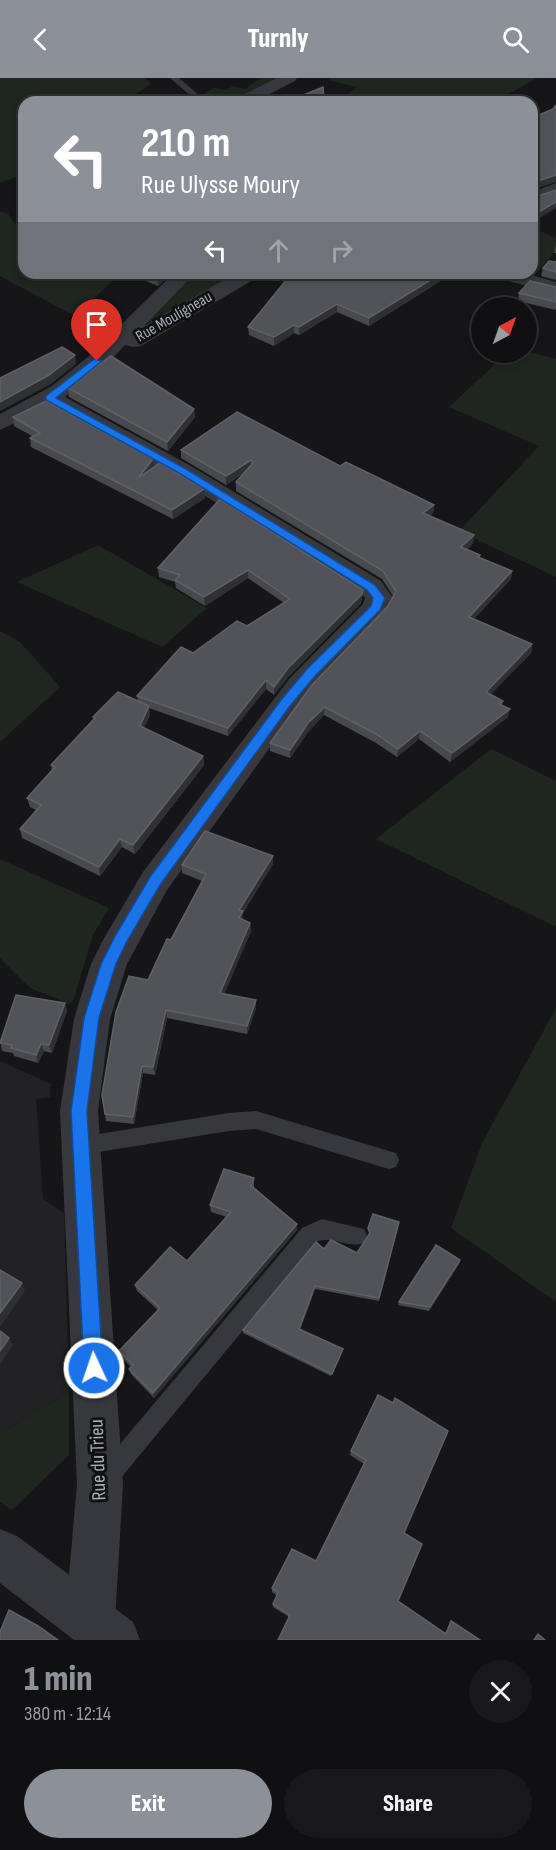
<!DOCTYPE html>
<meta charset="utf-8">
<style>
:root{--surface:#101012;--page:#19191b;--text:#f1f3f6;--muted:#9c9d9f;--line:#303032;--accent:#8c9099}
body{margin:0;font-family:"Sofia Sans Condensed",sans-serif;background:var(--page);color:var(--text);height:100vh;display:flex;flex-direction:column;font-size:22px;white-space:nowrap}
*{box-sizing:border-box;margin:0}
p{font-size:20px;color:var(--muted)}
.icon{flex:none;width:33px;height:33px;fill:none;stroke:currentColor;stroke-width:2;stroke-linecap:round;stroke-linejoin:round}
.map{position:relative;height:1562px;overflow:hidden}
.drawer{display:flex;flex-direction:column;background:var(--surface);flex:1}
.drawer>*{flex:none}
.banner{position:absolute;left:18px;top:18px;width:520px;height:183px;border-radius:18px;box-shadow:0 3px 9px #0003,0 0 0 2px var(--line);background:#8c9099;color:#fff;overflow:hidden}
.needle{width:39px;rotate:41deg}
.tools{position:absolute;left:471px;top:219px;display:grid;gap:12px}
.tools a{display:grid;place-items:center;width:66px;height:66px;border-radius:50%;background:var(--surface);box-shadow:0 3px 9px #0003,0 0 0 2px var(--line);font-size:30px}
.pin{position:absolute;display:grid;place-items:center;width:51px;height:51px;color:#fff;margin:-62px -26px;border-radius:50% 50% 50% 0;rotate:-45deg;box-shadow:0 0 6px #0007}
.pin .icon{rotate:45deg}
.me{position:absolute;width:66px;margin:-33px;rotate:357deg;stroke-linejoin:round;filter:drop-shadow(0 0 4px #0008)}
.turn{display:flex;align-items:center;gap:21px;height:126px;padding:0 24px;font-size:27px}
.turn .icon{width:78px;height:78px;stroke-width:2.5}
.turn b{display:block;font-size:42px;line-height:51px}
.lanes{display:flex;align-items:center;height:57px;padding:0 24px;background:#0003;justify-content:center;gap:30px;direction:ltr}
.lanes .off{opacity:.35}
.round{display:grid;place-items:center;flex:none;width:63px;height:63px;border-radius:32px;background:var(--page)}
.headline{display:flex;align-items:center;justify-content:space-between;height:102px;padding:0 24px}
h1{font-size:36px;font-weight:800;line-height:45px;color:var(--accent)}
.primary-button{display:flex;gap:12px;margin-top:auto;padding:12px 24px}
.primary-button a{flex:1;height:69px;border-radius:36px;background:var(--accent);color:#fff;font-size:24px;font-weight:800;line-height:69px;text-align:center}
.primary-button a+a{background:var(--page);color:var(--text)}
header{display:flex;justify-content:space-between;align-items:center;height:78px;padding:0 24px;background:var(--accent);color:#fff;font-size:27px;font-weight:800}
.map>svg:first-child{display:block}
</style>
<header><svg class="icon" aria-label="back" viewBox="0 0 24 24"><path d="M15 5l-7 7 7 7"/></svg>Turnly<svg class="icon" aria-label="search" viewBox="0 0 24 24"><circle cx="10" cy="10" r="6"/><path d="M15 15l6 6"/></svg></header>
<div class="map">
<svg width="556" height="1562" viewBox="0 0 556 1562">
<rect width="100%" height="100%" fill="#161618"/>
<!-- built -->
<path fill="#222225" d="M0,983l51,23 -1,13 -14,2 7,100 21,14 5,179 -69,41z"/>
<!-- green -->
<g fill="#1e261f">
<path d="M0,0h145l6,6 -27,18h-100v72l-24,9z"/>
<path d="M261,0h17c-21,15 -42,24 -67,24l-9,-7 12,-7 12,2 7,-4 12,3z"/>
<path d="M331,0h206c-29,16 -38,25 -73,21l-4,3h-124l21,-15 -29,-7z"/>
<path d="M0,133l8,3 9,13 7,2v44h97l-46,43 -75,-40z"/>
<path d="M533,150l23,10v12l-21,25 -8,-2h5z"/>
<path d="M199,195h40l-87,51 -4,-2 38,-43 20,1 4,-5z"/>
<path d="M527,273l29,8v218l-97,-46 80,-85 -90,-39 58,-54z"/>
<path d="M98,467l109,63 -45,39 -145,-65z"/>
<path d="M0,553l20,11 40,45 -60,55z"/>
<path d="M491,671l65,32v146l-180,-88z"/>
<path d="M0,781l109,49 -16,27 -19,63 -4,6 -40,-16 -30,-30z"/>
<path d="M556,930v294l-105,-74 31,-85z"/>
<path d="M69,1314v63l-57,55 -12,-8v-69z"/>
</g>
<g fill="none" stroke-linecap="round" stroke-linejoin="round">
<!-- service -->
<g fill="#37383d" fill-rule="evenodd">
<path d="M170,0h9l28,24h-9z"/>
<path d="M256,1033l133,40 7,2 3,7 -3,7 -7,2 -133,-40 -27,2 -149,24 -7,-3 -3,-6 3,-6 7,-3 149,-24z"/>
<path d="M322,1141l42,10 3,7 -3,7c-16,6 -32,-8 -48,-1l-201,243 -8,4 -8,-4 -4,-8 4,-8 203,-241z"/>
</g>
<!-- minor -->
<g fill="#37383d" fill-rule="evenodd">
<path d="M277,0h20l-2,3 -41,21h-21l2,-3z"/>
<path d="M556,105v12l-24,9v-12z"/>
<path d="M174,195h21l-51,53 92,-53h25l-3,4 -117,69 -8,1 -8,-2 -20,21 -40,31 126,69 190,115 12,17 -7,15 -76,79 -143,198 -40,74 -17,55 -12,92 25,373 -8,137 -7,18 -32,1 -4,-1 -7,-18 12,-137 -17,-373 14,-92 17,-55 12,-24 40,-68 147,-194 73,-74 2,-6 -4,-5 -188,-117 -125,-69 -48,23v-16l52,-28 37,-30z"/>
<path d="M491,195h33l32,9v12l-62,-17z"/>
</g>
<!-- tertiary -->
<path fill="#37383d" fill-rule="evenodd" d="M0,1451l17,7 116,86 7,18h-66l-74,-57z"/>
</g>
<!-- wall -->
<g fill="#47494d">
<path d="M556,166v9h-2z"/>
<path d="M556,184v18l-15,-4 2,-8z"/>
<path d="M127,195h44l-13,13z"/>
<path d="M292,195h161l-84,53 -32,-14 -38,23 -5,-2 -20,13 -25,-11 -1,-8z"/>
<path d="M556,209v23l-38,-9 1,-8z"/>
<path d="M68,310l126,21 1,8 -27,34 -99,-54z"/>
<path d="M13,339l141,50 51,31 -32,21 -142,-72 -1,-9 2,-2 -18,-10z"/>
<path d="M181,372l159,16 94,39 -1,8 -4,3 45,19 -1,8 -6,6 13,6 -1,3 33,13 -1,8 -37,40 58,25 -1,9 -41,42 13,6 -1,5 6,11 -58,45 -31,-23 -22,18 -21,-14 -52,-28 -16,17 -18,26 -20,-7v-8l118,-137 5,-10 -11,-17 -146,-88v-9l8,-9 -18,12 -45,-27z"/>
<path d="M220,421l143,91 -1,8 -1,5 -73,74 -14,18 -8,-6 -38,47 -79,-28 1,7 -6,13 59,28 1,9 -69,89 -13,-7 -22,29 -78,-38 -2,-9 16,-19 -6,-3 -3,-9 25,-28 -1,-5 42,-45v-3l45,-16 -1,-5 56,-43 54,-27 37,-23 -36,-25 -43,28 -29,-18 -1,-6 -16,-5 -1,-9z"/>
<path d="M273,786l-30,49v7l7,3 1,8 -27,63 32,14 -9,26 -80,-16 -12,57 -12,-2 -9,51 -28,-3 -1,-7 43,-134 54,-99 -20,-8v-8z"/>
<path d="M65,925l2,8 -15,42 -8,-2 -6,12 -24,-7 -1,-3 -11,-2 -2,-10z"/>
<path d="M254,1100v9l43,37v6l-143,168 -23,-24 -2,-5 2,-2 -11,-11 -1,-5 39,-41 -21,-19 -2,-6 52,-24 40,-44 -16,-5 -1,-7z"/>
<path d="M399,1144l-20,79 -64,-12 -15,41 43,19 -1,3 -11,24 -88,-43v-3l81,-81 33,4 12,-18 -1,-7z"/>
<path d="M460,1182l-1,4 -30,47 -31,-6 1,-3z"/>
<path d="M378,1317l26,138 -6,68 47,32 6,-12 29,19 -191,-23 -16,-10v-3l4,-8 -5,-4v-4l44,-27 48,-97 -14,-9 1,-4z"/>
</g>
<!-- shaded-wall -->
<g fill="#2f3033">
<path d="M556,97v7l-24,8v-7z"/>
<path d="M556,124v6l-24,15v-7z"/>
<path d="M161,195h10l-13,13 -1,-9z"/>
<path d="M442,195h11l-84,53v-8z"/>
<path d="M337,226v8l-38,23v-8z"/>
<path d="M294,247v8l-20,13v-9z"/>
<path d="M75,277l1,9 -25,20 -51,27v-9z"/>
<path d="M194,331l1,8 -27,34 -1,-9z"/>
<path d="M153,381l1,9 -16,10z"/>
<path d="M251,382v8l-25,17v-9z"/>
<path d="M204,411l1,9 -32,21 -1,-9z"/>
<path d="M434,427l-1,8 -11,9 1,-9z"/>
<path d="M474,457l-1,8 -13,12 1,-8z"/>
<path d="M248,492v8l-43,28 -1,-9z"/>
<path d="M512,493l-1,8 -43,46 1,-8z"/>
<path d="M363,512l-1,8 -1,5 -73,74 -14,18v-8l14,-19z"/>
<path d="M532,566l-1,9 -47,48 2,-9z"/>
<path d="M266,602v9l-38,47v-8z"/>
<path d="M149,628l1,9 -9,20 -1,-9z"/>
<path d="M325,629l-1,8 -16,17 -18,26v-8l18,-27z"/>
<path d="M510,631l-2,8 -58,45 2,-9z"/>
<path d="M420,653l-1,8 -22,18 1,-8z"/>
<path d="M203,678l1,9 -69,89 -2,-9z"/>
<path d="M120,761l2,8 -22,29 -1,-9z"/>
<path d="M273,778v8l-30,49v7l-4,6v-16z"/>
<path d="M250,845l1,8 -30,71 -1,-9z"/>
<path d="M256,922v8l-9,26v-8z"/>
<path d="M65,925l2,8 -15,42 -3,-8z"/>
<path d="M166,932l1,8 -12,57 -2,-8z"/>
<path d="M41,966l3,7 -6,12 -2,-8z"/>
<path d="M142,988l1,7 -9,51 -1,-7z"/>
<path d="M297,1146v6l-143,168 -1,-5z"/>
<path d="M460,1182l-1,4 -30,47 1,-4z"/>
<path d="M22,1205l3,8 -25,36v-14z"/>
<path d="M315,1208v3l-16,43v-3z"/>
<path d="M9,1260l4,7 -13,20v-14z"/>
</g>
<!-- building -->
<g fill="#525359" stroke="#5f6168" stroke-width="1.5">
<path d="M323,9l1,15h-38z"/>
<path d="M556,27v70l-24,8v-65l21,-9z"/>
<path d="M556,112v12l-24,14v-18z"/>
<path d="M549,183l7,1v10l-13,-4z"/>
<path d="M147,195h14l-4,4z"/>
<path d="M292,195h150l-73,45 -32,-14 -38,23 -5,-2 -20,12 -26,-10z"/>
<path d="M530,203l26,6v15l-37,-9z"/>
<path d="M62,269l13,8 -26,20 -49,27v-24z"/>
<path d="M111,278l83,53 -27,33 -99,-54z"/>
<path d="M46,323l107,58 -15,19 22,-15 44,26 -32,21 -142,-72 10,-5 -27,-16z"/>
<path d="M237,334l103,54 6,-4 88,43 -11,8 51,22 -13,12 19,8 -2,2 34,14 -43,46 63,27 -46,48 17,9 -4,3 11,5 -58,44 -32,-22 -22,18 -22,-15 -51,-27 -17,16 -18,27 -20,-7 42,-58 76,-79 8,-15 -13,-20 -147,-89 17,-19 -2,-3 -25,16 -45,-26z"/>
<path d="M220,421l143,91 -1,4 -74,74 -14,19 -8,-7 -38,48 -91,-32 44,-49 12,6 44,-32 10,5 43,-27 -42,-29 -44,27 -29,-17 5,-5 -22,-7z"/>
<path d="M118,614l31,14 -9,20 63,30 -70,89 -13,-6 -21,28 -79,-38 21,-24 -14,-7 28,-31 -4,-2 44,-47 -2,-1z"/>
<path d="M205,753l68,25 -34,54 4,1 -4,7 11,5 -30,70 36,7 -9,26 -81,-16 -13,57 -11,-1 -9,51 -28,-3 -3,-19 14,-83 13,-36 19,4 19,-41 4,1 35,-66 -24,-9z"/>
<path d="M16,917l49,8 -16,42 -8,-1 -5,11 -25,-7 1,-3 -12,-2z"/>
<path d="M224,1091l30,9 -3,8 46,38 -144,169 -24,-24 4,-4 -14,-14 41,-43 -25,-23 35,-38 17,14 44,-49 -21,-7z"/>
<path d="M373,1136l26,8 -20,76 -64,-12 -16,43 44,20 -11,25 -89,-44 73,-88 8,7 7,-9 26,13 13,-20 -2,-5z"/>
<path d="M436,1167l24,15 -30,47 -31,-5z"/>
<path d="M0,1192l22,13 -22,30z"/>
<path d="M0,1253l9,7 -9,13z"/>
<path d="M378,1317l15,8 2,-5 53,33 -44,102 18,11 -24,57 48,33 5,-13 29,19h-202l12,-25 -17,-11 5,-11 -6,-5 20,-39 24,12 50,-101 -15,-9z"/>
<path d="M9,1532l29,16 20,14h-58v-8z"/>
<path d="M538,1556l7,6h-11z"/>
</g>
<!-- route -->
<path fill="#1a73e8" stroke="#114b97" stroke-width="1.5" d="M94,281l8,2 -46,37 130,71 189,116 10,13 -5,12 -64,65 -26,31 -130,179 -34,58 -10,21 -17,54 -12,93 16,257 -3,7 -6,2 -7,-2 -3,-7 -13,-257 13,-93 17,-54 14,-28 35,-59 131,-177 26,-31 64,-63 2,-8 -6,-8 -188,-117 -133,-73v-4z"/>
<g text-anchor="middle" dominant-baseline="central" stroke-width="6" stroke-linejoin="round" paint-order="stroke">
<!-- far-street labels -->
<g font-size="16" fill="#a8adb8" stroke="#111113">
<text transform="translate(174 239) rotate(-30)">Rue Mouligneau</text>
</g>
<!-- street labels -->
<g font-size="20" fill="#a8adb8" stroke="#111113">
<text transform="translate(98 1382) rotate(-92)">Rue du Trieu</text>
</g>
</g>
</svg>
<div class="tools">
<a><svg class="needle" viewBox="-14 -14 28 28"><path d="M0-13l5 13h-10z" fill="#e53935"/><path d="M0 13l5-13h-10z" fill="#9c9d9f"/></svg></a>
</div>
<div class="pin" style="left:97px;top:283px;background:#d93025"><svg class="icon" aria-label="arrive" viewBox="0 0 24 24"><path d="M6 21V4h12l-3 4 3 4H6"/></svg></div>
<svg class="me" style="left:94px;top:1290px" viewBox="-20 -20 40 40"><circle r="17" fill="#1a73e8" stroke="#fff" stroke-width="3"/><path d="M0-11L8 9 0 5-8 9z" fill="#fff"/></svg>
<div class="banner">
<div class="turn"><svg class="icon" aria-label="left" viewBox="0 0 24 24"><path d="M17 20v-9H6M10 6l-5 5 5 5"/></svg><div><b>210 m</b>Rue Ulysse Moury</div></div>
<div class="lanes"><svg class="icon" aria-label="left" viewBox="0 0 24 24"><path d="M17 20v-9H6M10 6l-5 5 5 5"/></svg><svg class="icon off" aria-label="ahead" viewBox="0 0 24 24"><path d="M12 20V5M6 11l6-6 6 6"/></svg><svg class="icon off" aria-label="right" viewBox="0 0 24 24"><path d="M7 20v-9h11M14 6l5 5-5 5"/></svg></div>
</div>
</div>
<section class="drawer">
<div class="headline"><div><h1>1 min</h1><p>380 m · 12:14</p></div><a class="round"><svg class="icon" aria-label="close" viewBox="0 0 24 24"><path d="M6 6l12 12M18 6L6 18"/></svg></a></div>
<div class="primary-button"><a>Exit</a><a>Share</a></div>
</section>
